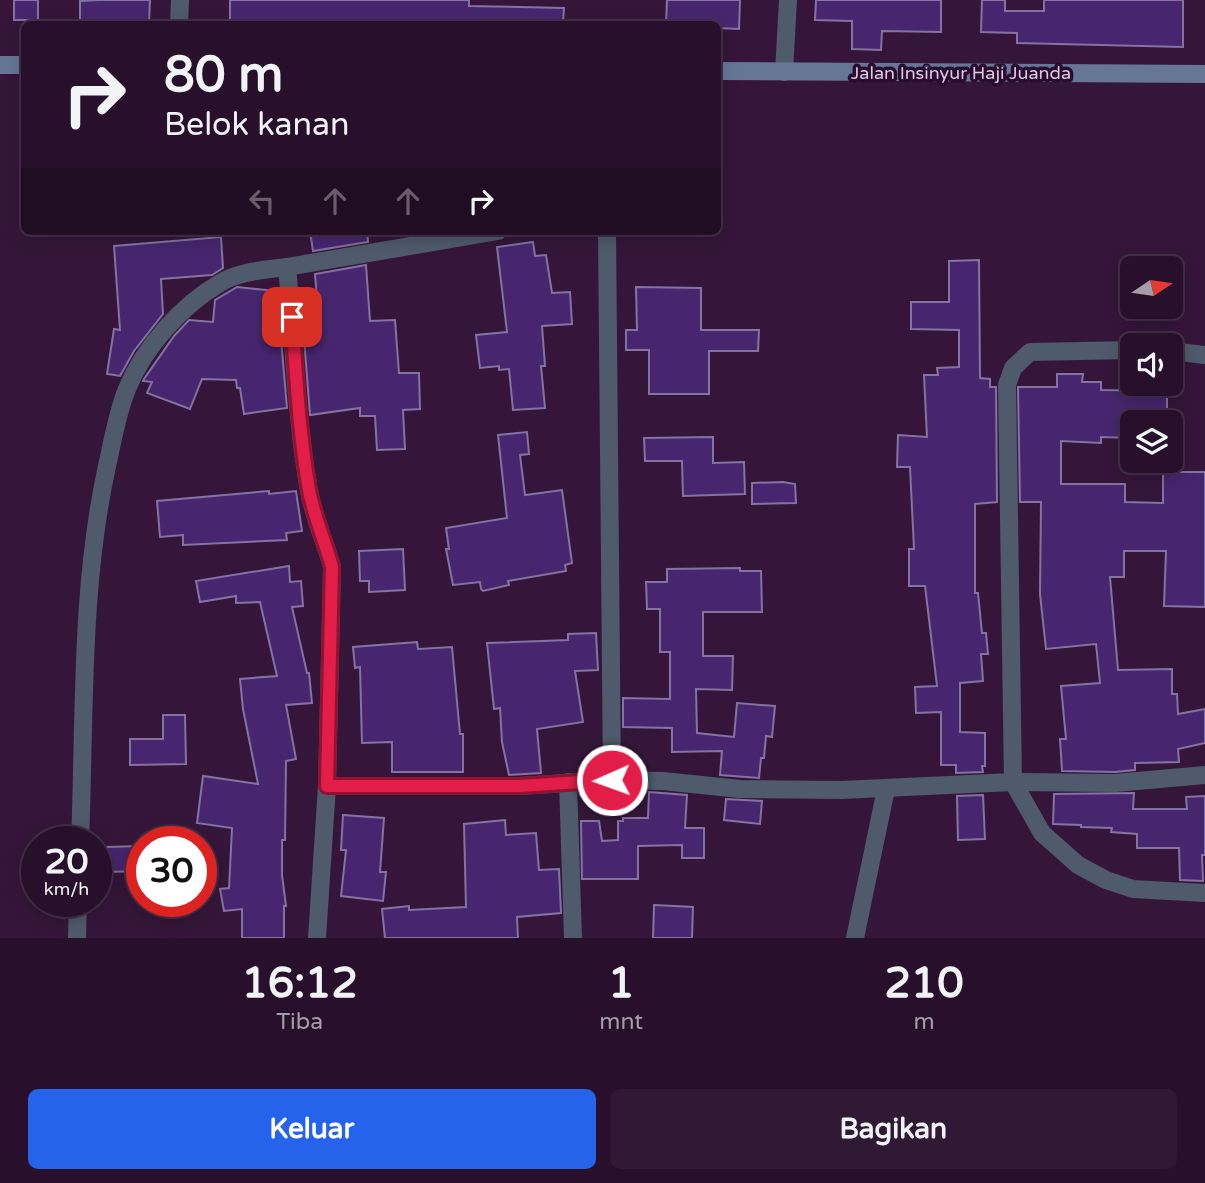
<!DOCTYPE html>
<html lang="id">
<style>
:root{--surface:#28102c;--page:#301934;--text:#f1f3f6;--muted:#a59da9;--line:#443048;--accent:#2563eb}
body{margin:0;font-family:"Varela Round",sans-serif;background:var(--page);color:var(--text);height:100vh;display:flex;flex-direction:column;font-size:26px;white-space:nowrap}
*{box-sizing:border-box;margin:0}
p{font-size:23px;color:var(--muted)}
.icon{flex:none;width:38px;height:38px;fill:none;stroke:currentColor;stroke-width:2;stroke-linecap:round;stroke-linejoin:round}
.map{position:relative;height:938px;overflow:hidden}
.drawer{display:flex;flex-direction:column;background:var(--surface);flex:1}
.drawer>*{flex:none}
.top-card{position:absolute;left:21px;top:21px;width:700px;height:214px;border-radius:10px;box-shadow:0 4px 18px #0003,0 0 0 2px var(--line);background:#28102c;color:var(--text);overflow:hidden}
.needle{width:46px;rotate:77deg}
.controls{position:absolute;left:1120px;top:256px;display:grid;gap:14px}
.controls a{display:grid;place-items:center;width:63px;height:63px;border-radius:10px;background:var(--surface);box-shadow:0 4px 18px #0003,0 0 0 2px var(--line);font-size:35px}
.speed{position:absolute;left:21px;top:826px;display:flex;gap:14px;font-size:35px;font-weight:700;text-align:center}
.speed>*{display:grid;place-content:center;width:91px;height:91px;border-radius:50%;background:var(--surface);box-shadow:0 4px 18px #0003,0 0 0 2px var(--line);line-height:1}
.speed small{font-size:18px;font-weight:400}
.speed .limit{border:10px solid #d22;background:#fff;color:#111}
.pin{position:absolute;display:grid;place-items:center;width:60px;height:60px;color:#fff;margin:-30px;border-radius:14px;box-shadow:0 4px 10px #0006}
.me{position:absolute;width:77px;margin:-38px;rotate:268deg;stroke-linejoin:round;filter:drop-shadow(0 0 5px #0008)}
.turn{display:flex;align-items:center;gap:24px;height:147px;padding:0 28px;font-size:32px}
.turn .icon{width:91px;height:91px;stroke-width:2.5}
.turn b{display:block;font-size:49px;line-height:60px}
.lanes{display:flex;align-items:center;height:66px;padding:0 28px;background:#0003;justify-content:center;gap:35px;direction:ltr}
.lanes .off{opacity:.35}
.eta{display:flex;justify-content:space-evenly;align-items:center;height:119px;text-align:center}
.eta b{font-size:42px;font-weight:800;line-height:49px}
.primary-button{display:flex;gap:14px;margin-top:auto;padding:14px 28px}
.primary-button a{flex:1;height:80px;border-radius:10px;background:var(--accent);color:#fff;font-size:28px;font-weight:800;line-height:80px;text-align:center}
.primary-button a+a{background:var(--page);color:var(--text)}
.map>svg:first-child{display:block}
</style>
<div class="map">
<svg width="1205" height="938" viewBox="0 0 1205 938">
<rect width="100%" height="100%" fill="#35163a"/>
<!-- building -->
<g fill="#47266f" stroke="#8472a2" stroke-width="2">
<rect x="14" y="0" width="24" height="20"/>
<path d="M100,0h50l-1,24h-69v-23z"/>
<path d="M230,0h239v6l95,2 -1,16h-278v-4h-55z"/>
<path d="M667,0h73l-1,29 -21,-1v-4h-52z"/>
<path d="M816,0h125v32l-59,-1 -1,19 -29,-1v-28l-37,-1z"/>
<path d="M982,0h23v11h39v-11h139v47l-166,-4v-10l-36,-1z"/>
<path d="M310,231h57l1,11 -55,9z"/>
<path d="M221,237l2,31 -11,7 -51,4 2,35 -29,37 -14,25 -13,-2 7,-45 6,1 -6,-84z"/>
<path d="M533,242l2,14 11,-1 6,38 18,-1 2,32 -30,2 3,40h-4l4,42 -32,2 -4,-41 -10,1v-4l-19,2 -4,-33 31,-3 -10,-85z"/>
<path d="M979,260l1,118 10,1v8h6l1,115 -22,2v89h3l4,40h4l2,21h-7l2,27 -23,2v49l25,1v33h-3l1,6 -27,1v-8h-15v-53l-25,1 -1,-26 22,-1 -12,-100h-16v-37h5l-4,-82h-13l1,-32 29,2 -3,-62h14l-1,-7 22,-1v-37l-48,-1v-27h38v-41z"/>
<path d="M366,265l4,56 25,-1 4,53h20l1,36 -17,1 2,39 -28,1 -2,-34h-15v-8l-50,7 -7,-89 16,-1 -4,-51z"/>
<path d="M237,287l38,4 -3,37 8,-1 7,81 -43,6 -4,-26h-3l-1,-8 -34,-1 -12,30 -43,-16 5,-11 -9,-1 1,-2 30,-43 15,-16 24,2 2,-22z"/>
<path d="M636,287l65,1v42h58l-1,21h-49v43h-60v-44h-23v-20h11z"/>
<path d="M1057,374h26l-1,8h19v8l66,1v31h-36l-1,16 -29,-1v6l-40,-2v43h64v18l38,1v-31h42v135l-41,-1 2,-55h-42v26h-14l8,93 54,-1v25h5l1,20 27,-5v34l-27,6 1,13 -44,1v7l-20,2 -53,-1 -2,-32h6l-5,-53 39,-3 -4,-39 -50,5 -6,-55 1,-92h-21l-2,-115h39z"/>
<path d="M527,432l2,22 -9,1 5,40 37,-5 10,73 -7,2 1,6 -58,10 1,4 -26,6 -2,-2 -1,-7 -27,3 -7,-36h3l-3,-21 61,-10 -9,-83z"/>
<path d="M713,437v26l31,-1 1,32 -62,2 -1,-35h-37l-1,-23z"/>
<path d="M783,482l12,2 1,19 -44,1v-21z"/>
<path d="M269,491v3l27,-3 6,40 -16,2 1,7 -104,5v-10l-23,2 -3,-36z"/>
<path d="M403,549l2,41 -36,2v-11h-9l-1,-30z"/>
<path d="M289,566l1,16 11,-1 2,25 -11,1 15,66h2l3,30 -26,2 10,54 -10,2 -1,79h-3v35l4,31h-2v32h-42v-29l-18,2 -4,-22 9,-1 3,-60 -35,-5 6,-47 55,8 -15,-75 -3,-30 37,-3 -17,-74 -24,1v-7l-36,6 -4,-21z"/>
<path d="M740,568v3h21l1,41h-59v44h30l-1,34 -36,-1 1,44 37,4 3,-34 38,3 -3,31 -6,-1 -2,22h-3l-2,20 -39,-3 2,-24 -50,1v-24l-49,-1v-29l47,1v-47h-10v-43h-13l-1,-27h21v-13z"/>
<path d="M596,633l2,37 -23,1 8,51 -46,7 4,44 -32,2 -7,-33 -2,-34 -6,1 -7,-66 81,-3v-6z"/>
<path d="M417,642l1,7 34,-2 8,87h3v38h-71v-30l-30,1 -2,-76 -5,1 -2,-21z"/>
<path d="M163,715h22l1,49 -56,1v-26h33z"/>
<path d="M649,792l38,3 -2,33h19v30h-22v-13l-44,1v33h-56l-1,-58h18l3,20 16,-1v-19h5v-3h25z"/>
<path d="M1134,793l-1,16h54l-1,-12 19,-1v59h-3l1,26 -23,-1 -1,-32h-42v-14l-26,-2 1,-4 -31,-1v-2l-28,-1 1,-30z"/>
<path d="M983,795l2,44 -27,1 -1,-44z"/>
<path d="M726,799l36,2 -2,23 -36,-4z"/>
<path d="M343,815l41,3 -4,54h6l-3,29 -42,-5 5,-46h-5z"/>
<path d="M505,820l1,15 30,-2 3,37 20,-1 2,44 -44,4 1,21h-133l-3,-29 27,-3v4l57,-3 -2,-83z"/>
<path d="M142,846v25l-36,1v-25z"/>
<path d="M654,905l39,2 -1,31h-39z"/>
</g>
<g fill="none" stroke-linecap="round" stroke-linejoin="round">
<!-- street -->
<g stroke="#4f5a6c" stroke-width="18">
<path d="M179,24l1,-24"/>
<path d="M784,72l4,-72"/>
<path d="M607,231l5,549"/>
<path d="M1132,350l-102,2 -17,16 -6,17 6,397 29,51 36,32 28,15 27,9 72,4"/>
<path d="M1171,351l34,4"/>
<path d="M568,782l5,156"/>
<path d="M327,786l5,-219c-7,-26 -18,-49 -23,-76 -13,-74 -15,-150 -22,-224l211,-36"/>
<path d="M80,842c5,-125 0,-253 27,-376 6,-26 10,-53 20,-77 17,-42 54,-83 93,-106 19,-12 46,-13 67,-16"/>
<path d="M77,938l1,-37"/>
<path d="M317,938l10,-152h193l92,-6 51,1 77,8 101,1 172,-8 102,1 90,-8"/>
<path d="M855,938l31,-149"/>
</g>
<!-- secondary -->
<g stroke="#667795" stroke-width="18">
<path d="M0,65h24"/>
<path d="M718,71l487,3"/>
</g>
</g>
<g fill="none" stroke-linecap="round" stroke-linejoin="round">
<defs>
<path id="route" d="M292,317c4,57 7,116 17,173 5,27 16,51 23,77l-5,219h193l92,-6"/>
</defs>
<!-- route casing -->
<use href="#route" stroke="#92132f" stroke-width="18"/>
<!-- route -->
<use href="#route" stroke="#e11d48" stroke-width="12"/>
</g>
<g text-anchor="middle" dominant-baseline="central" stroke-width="7" stroke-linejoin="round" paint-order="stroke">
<!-- street labels -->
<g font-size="18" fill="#ddcae1" stroke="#2a0c30">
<text x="961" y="73">Jalan Insinyur Haji Juanda</text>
</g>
</g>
</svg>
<div class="controls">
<a><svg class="needle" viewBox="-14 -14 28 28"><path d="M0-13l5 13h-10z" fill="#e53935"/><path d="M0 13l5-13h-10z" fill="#a59da9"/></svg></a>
<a><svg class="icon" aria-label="sound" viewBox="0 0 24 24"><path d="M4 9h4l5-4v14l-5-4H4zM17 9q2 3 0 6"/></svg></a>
<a><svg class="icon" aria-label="layers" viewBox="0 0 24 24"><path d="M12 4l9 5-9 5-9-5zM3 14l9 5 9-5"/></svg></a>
</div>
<div class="speed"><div>20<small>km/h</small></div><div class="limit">30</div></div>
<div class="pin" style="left:292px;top:317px;background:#d93025"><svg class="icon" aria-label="arrive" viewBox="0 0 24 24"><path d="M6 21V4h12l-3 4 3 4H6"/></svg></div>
<svg class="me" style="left:612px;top:780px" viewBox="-20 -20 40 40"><circle r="17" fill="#e11d48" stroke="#fff" stroke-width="3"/><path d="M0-11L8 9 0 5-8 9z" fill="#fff"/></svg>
<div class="top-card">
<div class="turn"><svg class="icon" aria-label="right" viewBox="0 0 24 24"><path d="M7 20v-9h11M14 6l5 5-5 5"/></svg><div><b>80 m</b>Belok kanan</div></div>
<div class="lanes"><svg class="icon off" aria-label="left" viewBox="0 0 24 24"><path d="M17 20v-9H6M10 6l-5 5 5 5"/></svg><svg class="icon off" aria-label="ahead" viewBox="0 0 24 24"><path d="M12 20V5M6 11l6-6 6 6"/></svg><svg class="icon off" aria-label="ahead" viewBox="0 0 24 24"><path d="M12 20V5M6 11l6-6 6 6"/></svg><svg class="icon" aria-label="right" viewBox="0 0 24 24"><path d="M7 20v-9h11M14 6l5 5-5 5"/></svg></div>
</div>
</div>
<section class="drawer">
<div class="eta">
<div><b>16:12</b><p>Tiba</p></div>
<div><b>1</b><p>mnt</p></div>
<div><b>210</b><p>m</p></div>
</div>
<div class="primary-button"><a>Keluar</a><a>Bagikan</a></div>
</section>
